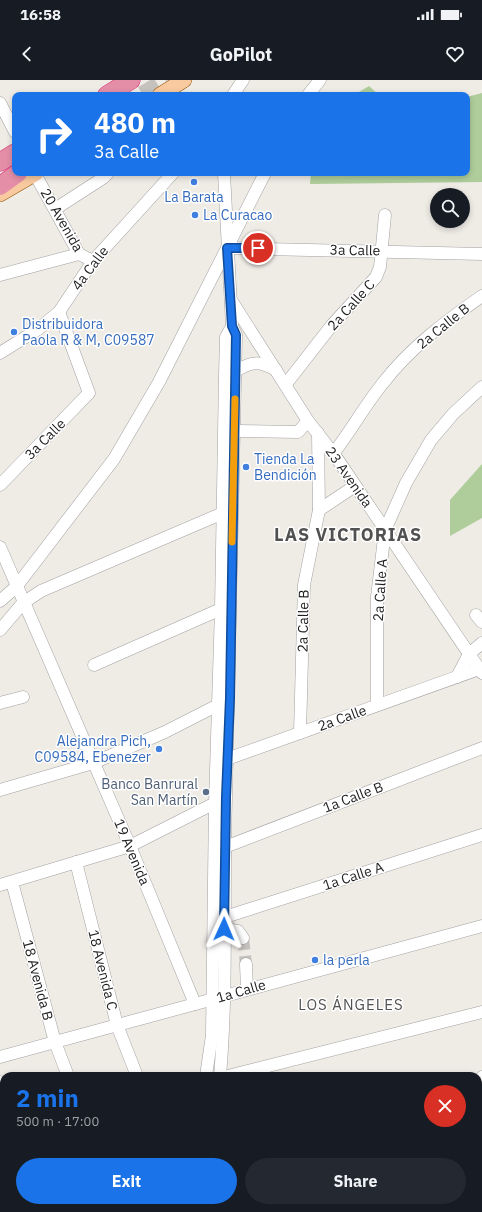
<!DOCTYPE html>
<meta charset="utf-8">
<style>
:root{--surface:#171b24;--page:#242831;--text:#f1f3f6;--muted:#9ea1a6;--accent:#1a73e8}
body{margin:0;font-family:"IBM Plex Sans",sans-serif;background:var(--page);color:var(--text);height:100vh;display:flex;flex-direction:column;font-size:15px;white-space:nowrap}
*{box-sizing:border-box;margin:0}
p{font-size:13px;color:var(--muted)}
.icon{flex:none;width:22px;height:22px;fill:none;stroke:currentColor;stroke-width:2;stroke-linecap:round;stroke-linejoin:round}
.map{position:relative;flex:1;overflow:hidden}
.sheet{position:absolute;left:0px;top:992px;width:482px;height:140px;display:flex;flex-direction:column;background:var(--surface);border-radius:12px 12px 0 0;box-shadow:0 2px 6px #0003}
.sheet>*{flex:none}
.banner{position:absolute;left:12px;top:12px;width:458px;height:84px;border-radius:8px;box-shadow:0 2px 6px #0003;background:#1a73e8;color:#fff;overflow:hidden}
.fabs{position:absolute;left:430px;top:108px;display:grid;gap:8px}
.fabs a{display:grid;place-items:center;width:40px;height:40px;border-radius:50%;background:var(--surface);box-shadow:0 2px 6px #0003;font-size:20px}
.pin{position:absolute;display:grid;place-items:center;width:34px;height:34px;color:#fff;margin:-17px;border:2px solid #fff;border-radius:50%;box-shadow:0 1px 4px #0007}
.me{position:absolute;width:44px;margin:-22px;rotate:1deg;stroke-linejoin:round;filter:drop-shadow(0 0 3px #0008)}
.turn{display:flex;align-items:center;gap:14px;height:84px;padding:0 16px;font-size:18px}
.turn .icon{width:52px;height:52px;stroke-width:2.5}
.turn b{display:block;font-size:28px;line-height:34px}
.round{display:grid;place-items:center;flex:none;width:42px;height:42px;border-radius:21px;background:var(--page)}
.overview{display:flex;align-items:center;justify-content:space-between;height:68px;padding:0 16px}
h1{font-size:24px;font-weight:700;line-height:30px;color:var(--accent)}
.action{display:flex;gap:8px;margin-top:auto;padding:8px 16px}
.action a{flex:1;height:46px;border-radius:24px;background:var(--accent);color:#fff;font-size:16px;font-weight:700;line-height:46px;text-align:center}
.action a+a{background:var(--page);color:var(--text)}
.status{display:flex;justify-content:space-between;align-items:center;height:28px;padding:0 20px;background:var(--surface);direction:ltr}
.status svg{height:11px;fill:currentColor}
header{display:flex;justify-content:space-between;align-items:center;height:52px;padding:0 16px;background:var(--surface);font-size:18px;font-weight:700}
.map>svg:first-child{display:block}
</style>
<div class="status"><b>16:58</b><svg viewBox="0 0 49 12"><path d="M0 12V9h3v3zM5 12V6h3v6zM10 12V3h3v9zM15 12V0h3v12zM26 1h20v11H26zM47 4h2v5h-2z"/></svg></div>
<header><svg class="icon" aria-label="back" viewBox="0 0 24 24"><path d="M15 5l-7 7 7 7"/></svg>GoPilot<svg class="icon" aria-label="heart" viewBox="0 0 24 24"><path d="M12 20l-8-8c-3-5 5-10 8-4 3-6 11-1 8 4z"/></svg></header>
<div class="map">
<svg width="482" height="1132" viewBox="0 0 482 1132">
<rect width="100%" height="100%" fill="#efebe5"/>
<!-- residential -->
<path fill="#dcdbdb" d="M308,1128h159l1,4h-174z"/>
<!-- forest -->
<g fill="#afcd9b">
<path d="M369,6l10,9h-25z"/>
<path d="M482,13v89l-172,2 1,-11h156v-76z"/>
<path d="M482,384v54l-32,18v-36z"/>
</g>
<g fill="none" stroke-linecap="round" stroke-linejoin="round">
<!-- minor-tunnel -->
<path stroke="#c5c2bd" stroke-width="12" stroke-dasharray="12 6" stroke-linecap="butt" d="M243,858l3,26"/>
<!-- highway-tunnel -->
<path stroke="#c5c2bd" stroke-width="18" stroke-dasharray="18 9" stroke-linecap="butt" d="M143,15l24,-15"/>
<defs>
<g id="minor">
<path d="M233,15l10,-15"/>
<path d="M308,15l12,-15"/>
<path d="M0,23l15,29"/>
<path d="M35,94l44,80 14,7"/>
<path d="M55,129l48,-31 5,-5"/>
<path d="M227,168l255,6"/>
<path d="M0,195l79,-21"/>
<path d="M231,220l77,121 28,36 146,216"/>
<path d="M0,273l37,-23 22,-18 34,-51 80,-88"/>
<path d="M236,291c16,-10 23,-10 40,-1"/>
<path d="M286,304l46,-59 44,-48 4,-10 5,-52"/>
<path d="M234,351l64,1 10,-11"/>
<path d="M333,374c18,-23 32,-49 50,-71 27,-35 63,-62 99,-87"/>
<path d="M0,405l89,-92 -30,-81"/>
<path d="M319,430l36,-24"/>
<path d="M0,467l130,299 65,158"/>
<path d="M0,521l16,-14 98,-128 45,-77 106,-209"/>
<path d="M476,535l6,7"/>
<path d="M0,550l23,-27 18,-12 189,-81"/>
<path d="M94,585l127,-56"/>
<path d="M457,597l12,-23 13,-11"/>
<path d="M0,623l23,-6"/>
<path d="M377,625v-108l8,-67 21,-47 25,-43 22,-26 29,-27"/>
<path d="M300,653l4,-148 15,-75 -1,-77"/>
<path d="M227,679l255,-91"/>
<path d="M0,710l93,-27 72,-31 53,-27"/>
<path d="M225,767l257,-99"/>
<path d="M76,782l41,163 20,51"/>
<path d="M12,802l43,160 13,34"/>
<path d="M0,805l130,-39 85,-43"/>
<path d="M225,837l257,-82"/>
<path d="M225,849l13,2 5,7"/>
<path d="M246,884l1,25"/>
<path d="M0,977l482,-131"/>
<path d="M206,996l6,-41 3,-232 6,-194 4,-234 1,-38 6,-11"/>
<path d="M220,996c8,-93 3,-186 6,-279 4,-154 8,-308 10,-462l-4,-9 -8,-153"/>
<path d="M228,996l254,-64"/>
<path d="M0,1002l4,11"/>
<path d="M478,1021l4,-24"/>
<path d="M473,1128l1,4"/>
<path d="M153,1132l2,-4"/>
<path d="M167,1132l3,-4"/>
<path d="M282,1132l14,-4"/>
</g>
<g id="major">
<path d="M160,15l24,-15"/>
<path d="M0,114l36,-21"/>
</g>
<g id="highway">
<path d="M107,15l24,-15"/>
<path d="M0,82l15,-9"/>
<path d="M0,106l18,-13"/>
</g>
</defs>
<!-- minor casing -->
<use href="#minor" stroke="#a2a2a2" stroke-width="13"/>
<!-- major casing -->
<use href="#major" stroke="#935605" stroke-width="16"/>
<!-- highway casing -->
<use href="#highway" stroke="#d52a75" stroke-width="19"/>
<!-- minor -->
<use href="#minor" stroke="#fff" stroke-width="12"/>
<!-- major -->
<use href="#major" stroke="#f9caa0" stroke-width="15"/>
<!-- highway -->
<use href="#highway" stroke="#e48fa7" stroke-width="18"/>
</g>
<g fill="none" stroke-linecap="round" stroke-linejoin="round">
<defs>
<path id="route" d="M224,849l2,-132 4,-99 6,-363 -4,-9 -5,-78h31"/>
</defs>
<!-- route casing -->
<use href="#route" stroke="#114b97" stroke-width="10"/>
<!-- route -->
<use href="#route" stroke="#1a73e8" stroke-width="7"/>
<!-- slow -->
<path stroke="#f59e0b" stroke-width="7" d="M232,462l3,-143"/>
</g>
<!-- markers -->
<g fill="#3f7fe0" stroke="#fff" stroke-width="1.5">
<circle cx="194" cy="102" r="4"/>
<circle cx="195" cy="135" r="4"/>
<circle cx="14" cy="252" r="4"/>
<circle cx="246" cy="387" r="4"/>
<circle cx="159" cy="669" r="4"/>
<circle cx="315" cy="880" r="4"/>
</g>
<circle fill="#5c6f8a" stroke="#fff" stroke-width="1.5" cx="206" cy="712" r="4"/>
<g text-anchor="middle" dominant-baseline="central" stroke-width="3" stroke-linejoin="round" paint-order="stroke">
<!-- shop labels -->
<g font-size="14" fill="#366cbe" stroke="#fff" text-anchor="start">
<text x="194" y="117" text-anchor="middle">La Barata</text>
<text x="203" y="135">La Curacao</text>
<text x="22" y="244">Distribuidora<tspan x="22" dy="16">Paola R &amp; M, C09587</tspan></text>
<text x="254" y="379">Tienda La<tspan x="254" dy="16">Bendición</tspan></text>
<text x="151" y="661" text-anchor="end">Alejandra Pich,<tspan x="151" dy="16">C09584, Ebenezer</tspan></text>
<text x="323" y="880">la perla</text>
</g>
<!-- street labels -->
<g font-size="14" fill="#1e1e1e" stroke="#fff">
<text transform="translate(62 140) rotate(60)">20 Avenida</text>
<text transform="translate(355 170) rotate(1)">3a Calle</text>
<text transform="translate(90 188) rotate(-53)">4a Calle</text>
<text transform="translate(351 225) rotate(-48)">2a Calle C</text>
<text transform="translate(443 246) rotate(-39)">2a Calle B</text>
<text transform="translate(45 359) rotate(-45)">3a Calle</text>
<text transform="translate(349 397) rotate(55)">23 Avenida</text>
<text transform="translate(380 510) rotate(-86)">2a Calle A</text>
<text transform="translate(303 541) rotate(-89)">2a Calle B</text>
<text transform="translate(342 638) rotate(-20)">2a Calle</text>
<text transform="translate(353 717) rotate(-21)">1a Calle B</text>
<text transform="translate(132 772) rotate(67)">19 Avenida</text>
<text transform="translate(353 796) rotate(-18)">1a Calle A</text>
<text transform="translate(103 890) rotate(76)">18 Avenida C</text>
<text transform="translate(38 900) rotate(75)">18 Avenida B</text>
<text transform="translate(241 911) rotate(-16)">1a Calle</text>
</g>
<!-- service labels -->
<g font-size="14" fill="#4e5e75" stroke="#fff" text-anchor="end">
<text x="198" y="704">Banco Banrural<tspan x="198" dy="16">San Martín</tspan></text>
</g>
<!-- neighbourhood labels -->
<g font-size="15" letter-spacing="1" fill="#515151" stroke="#fff">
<text x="351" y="924">LOS ÁNGELES</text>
</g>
<!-- district labels -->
<g font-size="18" font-weight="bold" letter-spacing="1" fill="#515151" stroke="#fff">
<text x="348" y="454">LAS VICTORIAS</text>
</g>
</g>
</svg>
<div class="fabs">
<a><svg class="icon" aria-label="search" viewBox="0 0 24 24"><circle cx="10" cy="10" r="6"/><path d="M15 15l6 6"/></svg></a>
</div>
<div class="pin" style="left:258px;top:168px;background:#d93025"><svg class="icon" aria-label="arrive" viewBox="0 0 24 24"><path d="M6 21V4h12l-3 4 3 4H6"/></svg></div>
<svg class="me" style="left:224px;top:849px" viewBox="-20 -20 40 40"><path d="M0-17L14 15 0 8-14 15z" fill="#1a73e8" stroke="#fff" stroke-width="4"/></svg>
<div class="banner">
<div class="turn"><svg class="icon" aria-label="right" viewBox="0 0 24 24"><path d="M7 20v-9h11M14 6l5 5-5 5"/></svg><div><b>480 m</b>3a Calle</div></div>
</div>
<section class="sheet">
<div class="overview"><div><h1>2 min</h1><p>500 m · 17:00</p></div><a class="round" style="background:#d93025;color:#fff"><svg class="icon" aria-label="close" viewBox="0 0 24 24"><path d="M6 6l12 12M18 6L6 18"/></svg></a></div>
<div class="action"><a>Exit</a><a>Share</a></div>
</section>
</div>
